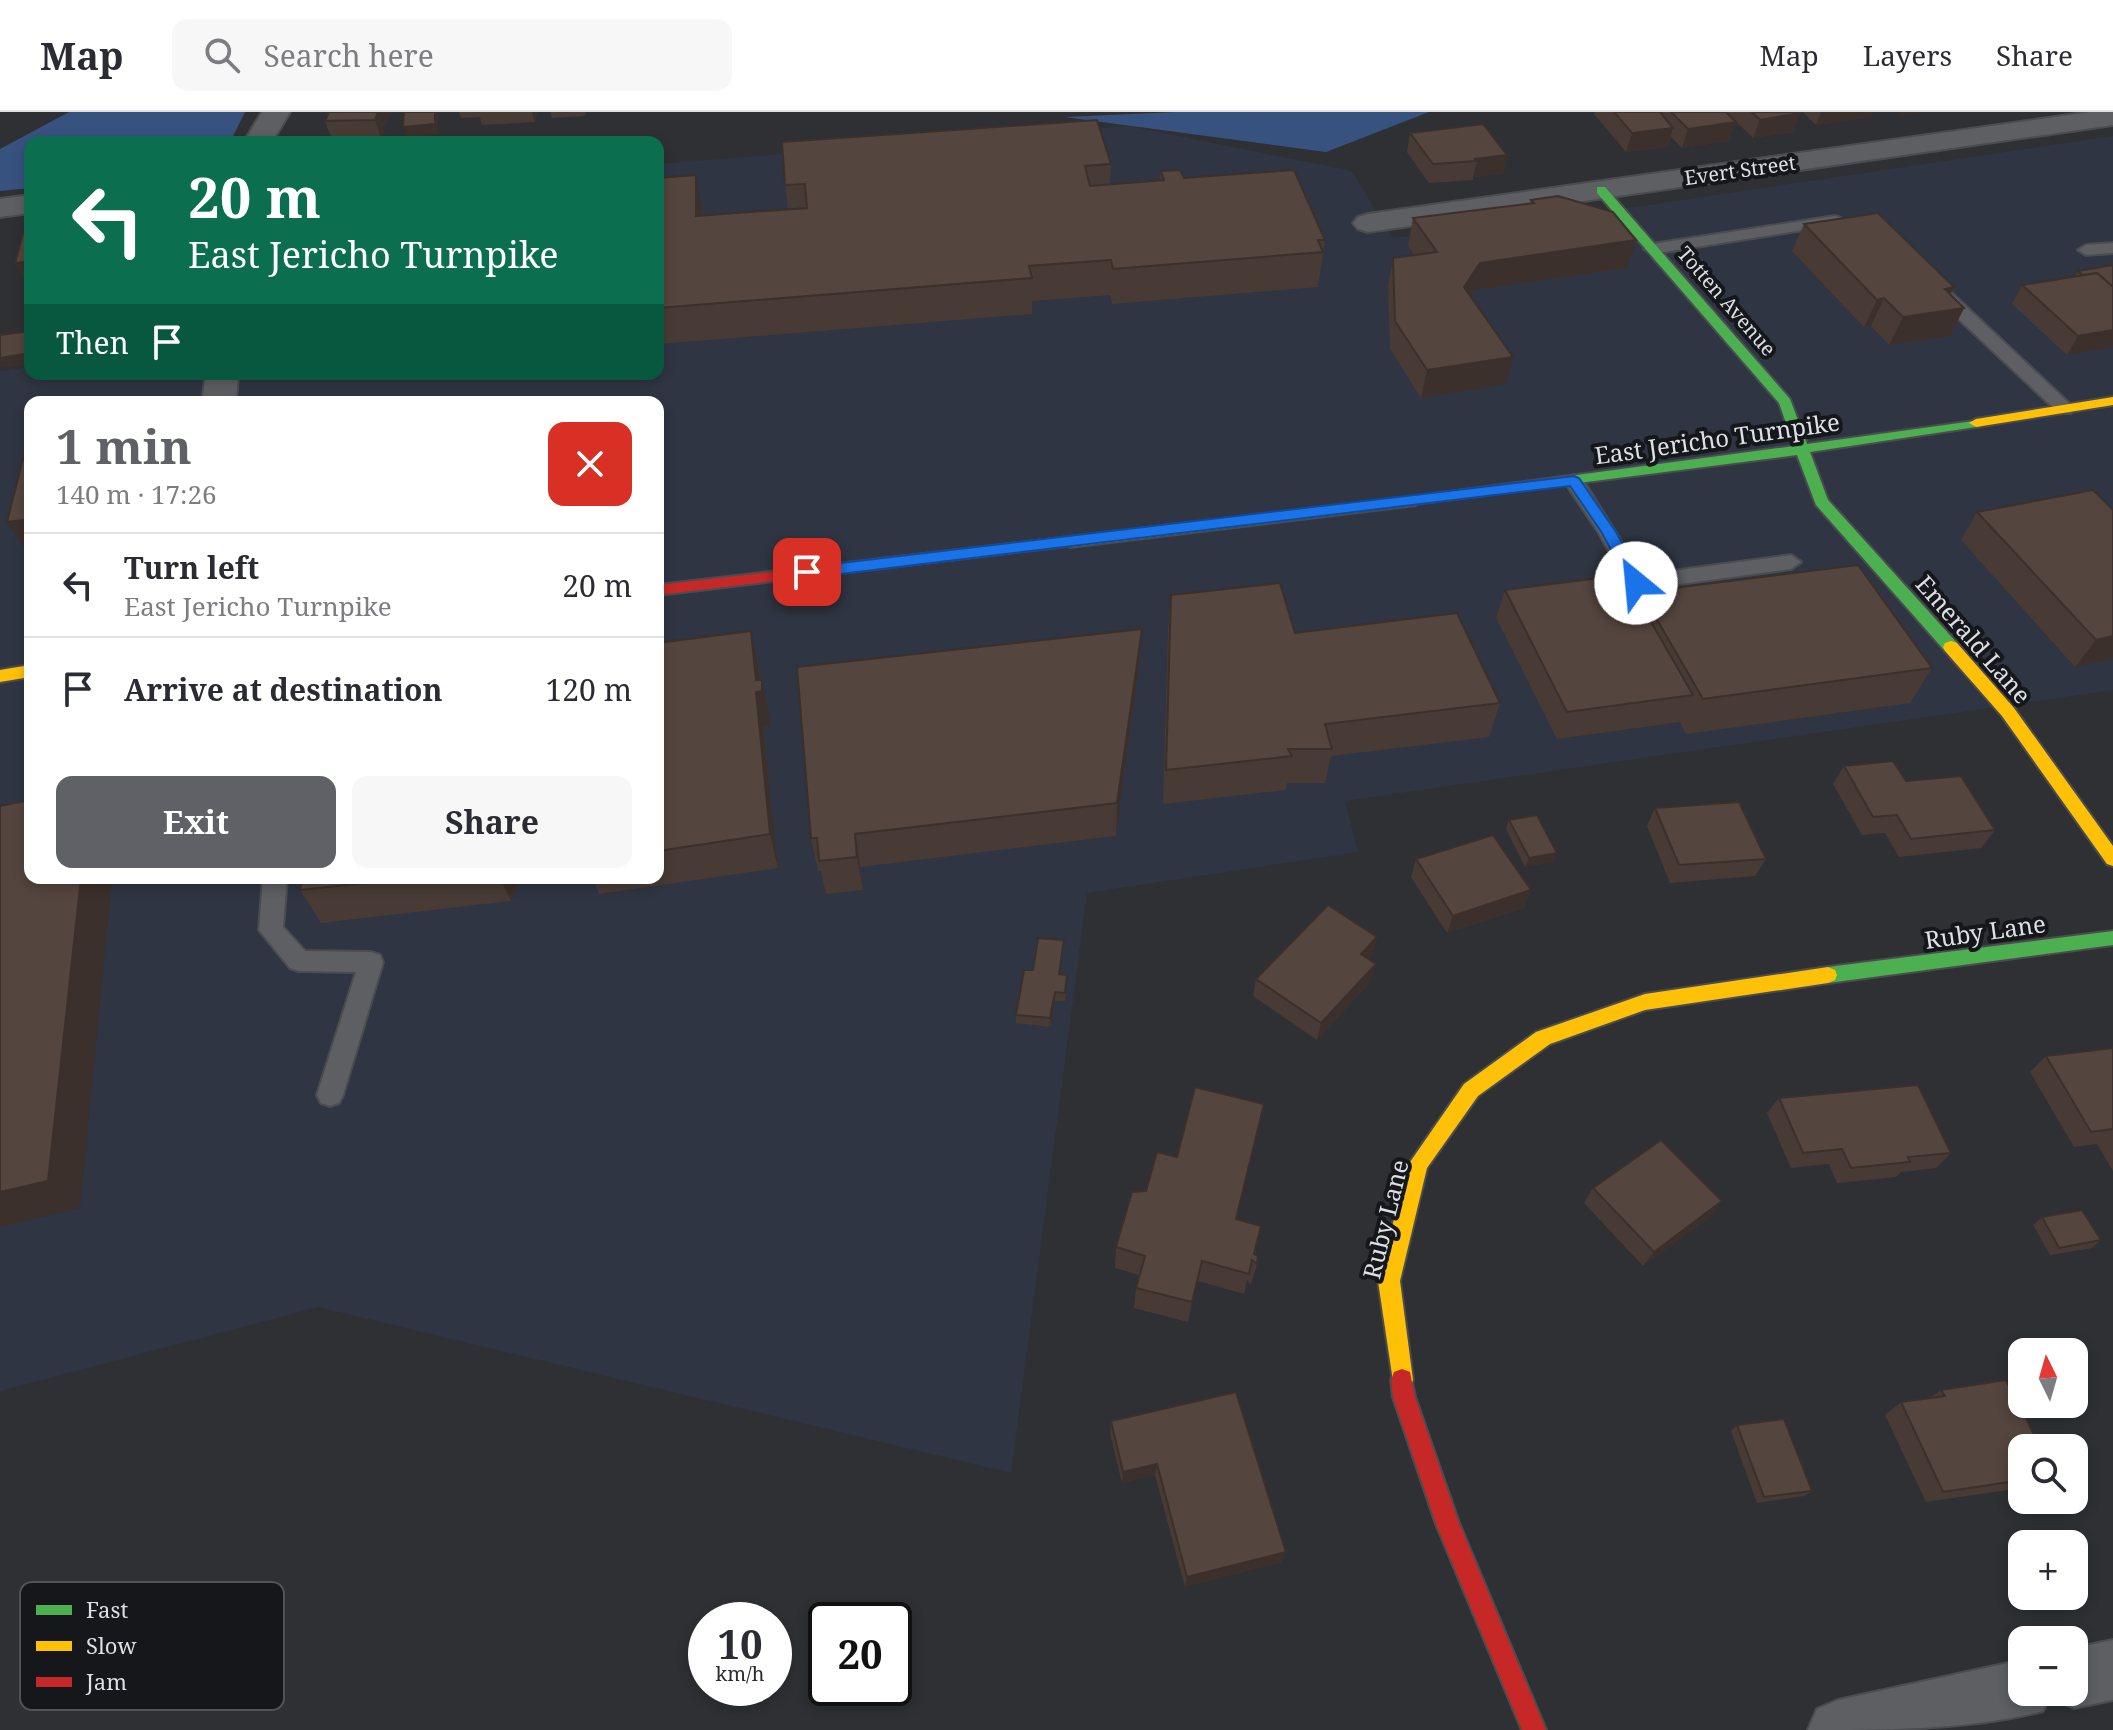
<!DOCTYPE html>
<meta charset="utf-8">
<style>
:root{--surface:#fff;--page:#f7f7f7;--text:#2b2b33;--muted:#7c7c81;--line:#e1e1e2;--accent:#5f6167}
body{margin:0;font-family:"Noto Serif",serif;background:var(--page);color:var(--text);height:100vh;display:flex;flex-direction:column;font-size:30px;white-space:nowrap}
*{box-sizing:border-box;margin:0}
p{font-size:26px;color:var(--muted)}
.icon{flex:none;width:44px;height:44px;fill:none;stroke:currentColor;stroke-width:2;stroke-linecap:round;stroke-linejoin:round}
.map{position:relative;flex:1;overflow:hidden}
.sheet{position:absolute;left:24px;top:284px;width:640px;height:488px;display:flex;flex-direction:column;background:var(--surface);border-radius:16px;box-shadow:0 4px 12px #0003}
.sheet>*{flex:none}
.guide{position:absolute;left:24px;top:24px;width:640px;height:244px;border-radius:16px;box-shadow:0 4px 12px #0003;background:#0b6e4f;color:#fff;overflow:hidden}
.needle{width:52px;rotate:355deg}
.controls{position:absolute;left:2008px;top:1226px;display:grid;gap:16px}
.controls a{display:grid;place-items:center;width:80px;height:80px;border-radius:16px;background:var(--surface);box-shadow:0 4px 12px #0003;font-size:40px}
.speed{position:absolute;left:688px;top:1490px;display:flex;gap:16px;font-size:40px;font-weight:700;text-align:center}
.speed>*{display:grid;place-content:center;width:104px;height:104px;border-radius:50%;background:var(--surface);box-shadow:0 4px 12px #0003;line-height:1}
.speed small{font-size:20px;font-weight:400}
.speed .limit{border:4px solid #111;border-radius:12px;background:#fff;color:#111}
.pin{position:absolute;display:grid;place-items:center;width:68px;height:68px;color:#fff;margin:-34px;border-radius:16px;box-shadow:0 4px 12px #0006}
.me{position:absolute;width:88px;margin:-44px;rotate:332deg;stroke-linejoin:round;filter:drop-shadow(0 0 6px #0008)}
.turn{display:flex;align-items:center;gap:28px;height:168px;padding:0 32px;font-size:36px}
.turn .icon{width:104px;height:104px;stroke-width:2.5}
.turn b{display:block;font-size:56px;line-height:68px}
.then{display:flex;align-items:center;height:76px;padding:0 32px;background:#0003;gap:16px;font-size:30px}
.round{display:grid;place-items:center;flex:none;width:84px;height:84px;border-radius:16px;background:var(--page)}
.summary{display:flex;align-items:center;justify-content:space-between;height:136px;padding:0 32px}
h1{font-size:48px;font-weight:700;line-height:60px;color:var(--accent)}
.primary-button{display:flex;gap:16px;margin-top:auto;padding:16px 32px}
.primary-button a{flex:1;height:92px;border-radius:16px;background:var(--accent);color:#fff;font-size:32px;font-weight:700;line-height:92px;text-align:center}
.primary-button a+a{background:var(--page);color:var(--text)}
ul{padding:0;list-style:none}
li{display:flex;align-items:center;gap:24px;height:104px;padding:0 32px;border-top:2px solid var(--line)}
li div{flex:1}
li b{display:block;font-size:30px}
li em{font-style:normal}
header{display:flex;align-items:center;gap:48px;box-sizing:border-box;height:112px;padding:0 40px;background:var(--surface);border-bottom:2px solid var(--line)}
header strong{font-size:38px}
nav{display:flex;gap:44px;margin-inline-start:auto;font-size:28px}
.search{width:560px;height:72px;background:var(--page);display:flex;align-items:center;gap:20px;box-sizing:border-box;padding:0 28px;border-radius:16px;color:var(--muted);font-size:30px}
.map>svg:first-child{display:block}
</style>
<header>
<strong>Map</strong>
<div class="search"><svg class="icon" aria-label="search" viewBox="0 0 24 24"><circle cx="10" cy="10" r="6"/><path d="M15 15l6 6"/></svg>Search here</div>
<nav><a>Map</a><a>Layers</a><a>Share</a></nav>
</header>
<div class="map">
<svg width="2113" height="1618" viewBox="0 0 2113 1618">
<rect width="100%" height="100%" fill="#2e3034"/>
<!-- built -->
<path fill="#2f3542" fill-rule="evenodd" d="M1128,14l224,45 40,67 257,-33 464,-69v554l-768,111 13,51 -271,41 -76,580 -693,-166 -318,84v-1020l30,-4v7h628v-210zM30,290h628v476h-628z"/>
<!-- green -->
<g fill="#38527f">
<path d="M69,0h176l-15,30h-200v46l-30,3v-42z"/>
<path d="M1177,0h252l-103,40 -262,-35z"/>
</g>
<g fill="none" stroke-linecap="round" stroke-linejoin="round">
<defs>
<g id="lane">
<path d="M1835,104l6,2v6l-189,30 -8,-5 8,-5z"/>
<path d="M2113,131v10l-27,2 -8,-5 8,-5z"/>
<path d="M1938,173l6,1 127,119 3,4 -3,4h-12l-127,-119 -2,-4 2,-4z"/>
<path d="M1574,363l7,2 61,98 149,-20 10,7 -10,7 -155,21 -7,-2 -30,-55 -35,-52z"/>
<path d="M263,766h24l-4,49 22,24 66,1 9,3 3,7 -40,133 -4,8 -9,3 -9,-3 -4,-8 39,-123 -57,-1 -9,-3 -31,-38z"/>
</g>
<g id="street">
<path d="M262,0h28l-18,30h-28z"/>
<path d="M2090,0h23v13l-745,107 -10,-3 -5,-6 5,-6 10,-3z"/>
<path d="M30,83v18l-30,4v-18z"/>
<path d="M206,262h32l-2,28h-34z"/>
<path d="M2113,1528v60l-39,8 -21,-9 -2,-6 -8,18c-73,19 -158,19 -235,19l9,-21 21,-9 184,-40v32h52v-44z"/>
</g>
<g id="fast">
<path d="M1597,75h8l185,212 17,45 174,-24v6l-5,1 -166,25 18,48 129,143 2,4 -2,4h-12l-129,-146 -19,-50 -391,50 -2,-3 7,-5 383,-51 -15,-43 -182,-210z"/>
<path d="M2113,819v14l-285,38 -7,-3 -2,-5 2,-5 7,-3z"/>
</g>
<g id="slow">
<path d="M2113,285v8l-137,22 -7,-4 7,-4z"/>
<path d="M1411,385l7,5 -2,3 -346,42 -7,-5 7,-5z"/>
<path d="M1951,529l6,2 57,65 99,138v20l-6,-2 -105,-148 -57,-65 -2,-4 2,-4z"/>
<path d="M30,553v12l-30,5v-12z"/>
<path d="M1828,855l7,3 2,5 -2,5 -7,3 -183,27 -95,34 -72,52 -51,72 -27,113 13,99 -3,8 -8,3 -8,-3 -16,-107 30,-116 56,-81 72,-52 109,-38z"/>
</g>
<g id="jam">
<path d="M1070,425l7,5 -2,3 -417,50v-10z"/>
<path d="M1402,1257l8,3 5,25 44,126 87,207h-24l-86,-206 -43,-127 -2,-17 3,-8z"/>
</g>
</defs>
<!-- lane casing -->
<use href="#lane" stroke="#4a4c50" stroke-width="4"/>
<!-- street casing -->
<use href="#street" stroke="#4a4c50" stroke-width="4"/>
<!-- fast casing -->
<use href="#fast" stroke="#4a4c50" stroke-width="4"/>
<!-- slow casing -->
<use href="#slow" stroke="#4a4c50" stroke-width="4"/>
<!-- jam casing -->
<use href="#jam" stroke="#4a4c50" stroke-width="4"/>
<!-- lane -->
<use href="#lane" fill="#5e5f62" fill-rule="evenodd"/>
<!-- street -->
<use href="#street" fill="#5e5f62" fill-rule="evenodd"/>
<!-- fast -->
<use href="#fast" fill="#4caf50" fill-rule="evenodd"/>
<!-- slow -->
<use href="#slow" fill="#ffc107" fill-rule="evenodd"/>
<!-- jam -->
<use href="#jam" fill="#c62828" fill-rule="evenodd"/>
</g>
<!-- wall -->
<g fill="#483b35">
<path d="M329,0h62l-10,26 -49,2 -7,-19z"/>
<path d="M459,0h78l-2,10 -53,3 -2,-8 -19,1z"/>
<path d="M550,0h36l-1,4 -33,2z"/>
<path d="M1595,0h65l2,3 1,-3h63l3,29 -47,7 -11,-11 -4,10 -41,5 -32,-38z"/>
<path d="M1726,0h73l-6,20 -40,6z"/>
<path d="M1803,0h70l-2,5 -55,8z"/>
<path d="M1410,21l97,22 -4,19 -30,3v3l-44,3 -22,-31z"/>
<path d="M1111,52l-1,20 50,-4 1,-9 23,7 141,62 -7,47 -206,17 -2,-9 -78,6v13l-374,30v-166l44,32 1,5 85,-6 -3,-24z"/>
<path d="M1531,88l96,68 -153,22 -4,6 36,88 -85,14 -31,-49 -2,-63 5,-28 21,-3 -6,-10 5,-27 117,-14z"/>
<path d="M1804,112l147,70 13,14 -14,28 -61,9 -18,-19 -7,1 -72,-76z"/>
<path d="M2113,153v82l-46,8 -55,-51 10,-19 53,-9 3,-5z"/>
<path d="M1977,400l136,147 -38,8 -114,-127z"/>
<path d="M1505,478l133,10 3,-8 291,76 -22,35 -224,31 -6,-12 -123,17 -61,-121z"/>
<path d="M1171,483l124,38 205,70 -11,34 -158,19 -6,27h-38l-1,7 -123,14 5,-174z"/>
<path d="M1142,517l-3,35 -23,172 -256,31 3,23 -37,4 -5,-23h-3l-7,-33z"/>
<path d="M751,519l7,35 2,14h2l7,34 1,12 -7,1 15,141 -179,26 -6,-16h65v-235z"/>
<path d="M1844,654l62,15 89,49 -14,18 -82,9 -14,-24 -23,2 -29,-51z"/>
<path d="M1655,696l111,51 -11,17 -85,7 -23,-57z"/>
<path d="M1509,708l48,33 -4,9 -28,5 -19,-38z"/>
<path d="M1416,747l115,31 -7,18 -77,25 -36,-56z"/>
<path d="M302,766h220l-11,23 -190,22 -21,-33z"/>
<path d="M1064,828l-4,35 7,9 -2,17h-10l-4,26 -35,-4v-8l17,-45z"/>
<path d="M1372,842l-4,5 3,22 -54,59 -64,-44 3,-17z"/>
<path d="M2113,936v123l-16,-27 -23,3 -44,-75 16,-16z"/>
<path d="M1779,986l172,55 -15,15 -35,4 -5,5 -59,6 -8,-19 -38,4 -24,-55z"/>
<path d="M1593,1076l118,28 -68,50 -59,-63z"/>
<path d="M2042,1105l59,23 -9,8 -42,7 -17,-30z"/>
<path d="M1236,1108l18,34 3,10 -6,20 -4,-4 -3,14 -46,-13 -10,41 -54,-14 2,-20 3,-13 -24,-7 1,-21z"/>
<path d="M1941,1278l81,58v40l-96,14 -41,-87 16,-13 29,-4z"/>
<path d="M1111,1309l171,141 -97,25 -30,-112 -33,8 -12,-50z"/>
<path d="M1737,1313l75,66 -8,5 -47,7 -26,-72z"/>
</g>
<!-- shaded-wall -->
<g fill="#3b302b">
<path d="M378,0h13l-10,26 -6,-18z"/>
<path d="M435,0h2l1,3v19l-31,3 -4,-10z"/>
<path d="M532,0h5l-2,10z"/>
<path d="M1821,0h52l-2,5 -55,8z"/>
<path d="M1901,0h28l-30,4z"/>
<path d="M1800,1l-7,19 -40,6 7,-18z"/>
<path d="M1736,10l-7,19 -47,7 6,-19z"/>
<path d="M1673,16l-6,19 -41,5 6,-19z"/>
<path d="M1507,43l-4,19 -30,3 4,-16 -2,-2z"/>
<path d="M696,63l6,35 1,41 -7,-35z"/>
<path d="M1636,128l-9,28 -153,22 -17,24 7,-27 16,-24z"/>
<path d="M30,149v20l-4,1 -11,-19z"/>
<path d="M1954,175l-12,24 22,-3 -14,28 -61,9 14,-28 42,-28z"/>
<path d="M1884,186l-13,28 -7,1 13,-27z"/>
<path d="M2113,218v17l-46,8 11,-19z"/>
<path d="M30,241v11l-30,4v-10z"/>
<path d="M1513,245l-7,27 -85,14 6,-28z"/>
<path d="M30,407v30l-4,1 -19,-28z"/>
<path d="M1142,517l-3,35 -23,172 1,-33z"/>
<path d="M751,519l7,35 3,25 1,-11 7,34 1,12 -7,1 15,141 -8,-34z"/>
<path d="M2113,524v23l-38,8 21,-27z"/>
<path d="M855,722l5,33 3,23 -6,-33z"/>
<path d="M1557,741l-4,9 -28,5 4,-9z"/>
<path d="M81,766h31l-32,330 -80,19v-35z"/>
<path d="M500,766h22l-11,23z"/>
<path d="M1531,778l-7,18 -77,25 6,-17z"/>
<path d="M1377,825l-5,17 -16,17 5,-17z"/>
<path d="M1376,852l-5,17 -54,59 4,-17z"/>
<path d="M1055,880v9l-4,26 -1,-9z"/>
<path d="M1722,1089l-11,15 -68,50 11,-14z"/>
<path d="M1202,1149l-4,20 -10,41 4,-20z"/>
<path d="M1157,1352l-2,11 -33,8 1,-11z"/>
<path d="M1286,1440l-4,10 -97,25 2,-10z"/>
</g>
<!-- building -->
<g fill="#54453e" stroke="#3b302b" stroke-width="2">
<path d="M329,0h49l-3,8 -50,1z"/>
<path d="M404,0h31v12l-32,3z"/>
<path d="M1614,0h46l13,16 -41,5z"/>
<path d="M1671,0h55l10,10 -48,7z"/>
<path d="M1752,0h47l1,1 -40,7z"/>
<path d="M1097,8l14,44 -26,2 5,20 74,-6 -3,-9 19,-1 4,8 110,-8 31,70h-7l5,12 -210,17 -2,-9 -82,6 3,12 -374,30v-130l38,-3v41l111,-8 -2,-24 -20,1 -3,-43z"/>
<path d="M1483,12l24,31 -32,4 2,2 -44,3 -23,-31z"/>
<path d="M365,26v4h-43z"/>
<path d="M1558,84l55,16 23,28 -156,23 -16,24 49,70 -86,13 -32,-49 -2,-63 44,-6 -24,-34 121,-15 -3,-3z"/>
<path d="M1878,101l76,74 -9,2 19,19 -61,9 -19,-19 -7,2 -73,-76z"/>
<path d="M27,107h3v42l-15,2z"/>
<path d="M2113,153v22l-16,-14 -14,2 -5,-4z"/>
<path d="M2097,161l16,14v43l-35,6 -56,-51z"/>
<path d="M30,219v22l-30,5v-23z"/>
<path d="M28,327h2v80l-23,3z"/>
<path d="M2093,378l20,20v126l-17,4 -119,-128z"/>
<path d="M1858,453l74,103 -229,31 -62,-107z"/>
<path d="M1624,463l69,120 -126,17 -62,-122z"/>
<path d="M1280,471l15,50 162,-20 43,90 -175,21 7,25h-44l4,7 -126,14 5,-175z"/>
<path d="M1142,517l-25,174 -262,31 2,23 -38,4 -2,-23h-6l-14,-171z"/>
<path d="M751,519l5,49h6v11l-6,1 14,142 -112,17v-208z"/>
<path d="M1893,649l13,20 55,-5 34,54 -84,9 -14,-24 -24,2 -29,-51z"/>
<path d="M30,688v78h51l-33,303 -48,11v-386z"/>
<path d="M1739,690l27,57 -87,6 -24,-57z"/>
<path d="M1537,703l20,38 -28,5 -20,-38z"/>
<path d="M1493,723l38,55 -78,26 -37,-57z"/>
<path d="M302,766h108l-110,12z"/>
<path d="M1328,793l49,32 -16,17 15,10 -55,59 -65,-44z"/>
<path d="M1038,826l26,2 -5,34 8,1 -2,18 -10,-1 -5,26 -34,-3 8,-45h9z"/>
<path d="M2113,936v81l-22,3 -45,-76z"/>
<path d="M1918,973l33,68 -43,4 2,5 -59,6 -9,-19 -39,4 -24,-55z"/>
<path d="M1195,975l69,17 -28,115 25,7 -7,28 4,2 -1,8 -5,-4 -3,14 -47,-13 -10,41 -56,-14 9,-32 -29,-9 16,-55 14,-1 11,-39 20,5z"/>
<path d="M1661,1028l61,61 -68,51 -61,-64z"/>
<path d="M2082,1098l19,30 -42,8 -17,-31z"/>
<path d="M2006,1268l35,68h-19v32l-79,12 -42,-90 44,-6 -4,-6z"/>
<path d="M1236,1280l50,160 -99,25 -30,-113 -34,8 -12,-51z"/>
<path d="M1784,1307l28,72 -48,6 -27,-72z"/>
</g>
<!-- route -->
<path fill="#1a73e8" stroke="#114b97" stroke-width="2" d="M1574,364l5,2 37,54 28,51 -2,4h-11l-29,-54 -32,-47 -763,92 -8,-6 8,-5z"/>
<g text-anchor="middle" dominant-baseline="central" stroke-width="8" stroke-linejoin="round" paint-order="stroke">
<!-- far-street labels -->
<g font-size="20" fill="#dcdfe4" stroke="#15171b">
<text transform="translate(1740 58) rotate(-8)">Evert Street</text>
<text transform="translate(1727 189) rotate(49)">Totten Avenue</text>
</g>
<!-- street labels -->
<g font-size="24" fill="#dcdfe4" stroke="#15171b">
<text transform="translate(1717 326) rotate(-8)">East Jericho Turnpike</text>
<text transform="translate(1974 527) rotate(49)">Emerald Lane</text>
<text transform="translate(1985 819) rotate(-8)">Ruby Lane</text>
<text transform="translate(1385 1107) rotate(-76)">Ruby Lane</text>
</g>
</g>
<!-- legend -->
<rect x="20" y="1470" width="264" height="128" rx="12" fill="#15171b" stroke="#515357" stroke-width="2"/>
<rect x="36" y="1493" width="36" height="10" fill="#4caf50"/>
<rect x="36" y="1529" width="36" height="10" fill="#ffc107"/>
<rect x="36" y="1565" width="36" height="10" fill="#c62828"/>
<g font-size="22" fill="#dcdfe4">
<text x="86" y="1506">Fast</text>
<text x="86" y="1542">Slow</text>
<text x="86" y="1578">Jam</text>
</g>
</svg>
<div class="controls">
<a><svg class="needle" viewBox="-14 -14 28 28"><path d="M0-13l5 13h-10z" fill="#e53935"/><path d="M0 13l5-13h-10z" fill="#7c7c81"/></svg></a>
<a><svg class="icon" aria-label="search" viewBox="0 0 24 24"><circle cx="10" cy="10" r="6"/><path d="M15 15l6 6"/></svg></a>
<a>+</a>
<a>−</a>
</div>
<div class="speed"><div>10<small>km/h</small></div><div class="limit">20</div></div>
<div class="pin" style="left:807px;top:460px;background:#d93025"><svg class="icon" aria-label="arrive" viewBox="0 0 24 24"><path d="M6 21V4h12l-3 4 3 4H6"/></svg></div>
<svg class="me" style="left:1636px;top:471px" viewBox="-20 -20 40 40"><circle r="19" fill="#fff"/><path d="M0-13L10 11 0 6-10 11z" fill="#1a73e8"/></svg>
<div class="guide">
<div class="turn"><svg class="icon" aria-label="left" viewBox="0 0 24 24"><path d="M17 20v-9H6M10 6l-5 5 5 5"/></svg><div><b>20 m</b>East Jericho Turnpike</div></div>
<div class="then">Then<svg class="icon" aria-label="arrive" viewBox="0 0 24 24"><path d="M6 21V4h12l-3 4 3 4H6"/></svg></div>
</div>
<section class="sheet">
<div class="summary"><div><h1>1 min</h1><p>140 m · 17:26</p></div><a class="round" style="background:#d93025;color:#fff"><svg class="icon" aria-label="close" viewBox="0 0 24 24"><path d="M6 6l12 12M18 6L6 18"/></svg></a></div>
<ul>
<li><svg class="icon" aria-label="left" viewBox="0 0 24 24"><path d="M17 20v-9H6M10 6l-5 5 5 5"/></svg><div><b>Turn left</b><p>East Jericho Turnpike</p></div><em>20 m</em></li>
<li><svg class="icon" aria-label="arrive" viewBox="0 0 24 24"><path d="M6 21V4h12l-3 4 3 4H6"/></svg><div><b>Arrive at destination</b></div><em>120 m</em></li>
</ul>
<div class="primary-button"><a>Exit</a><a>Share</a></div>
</section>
</div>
